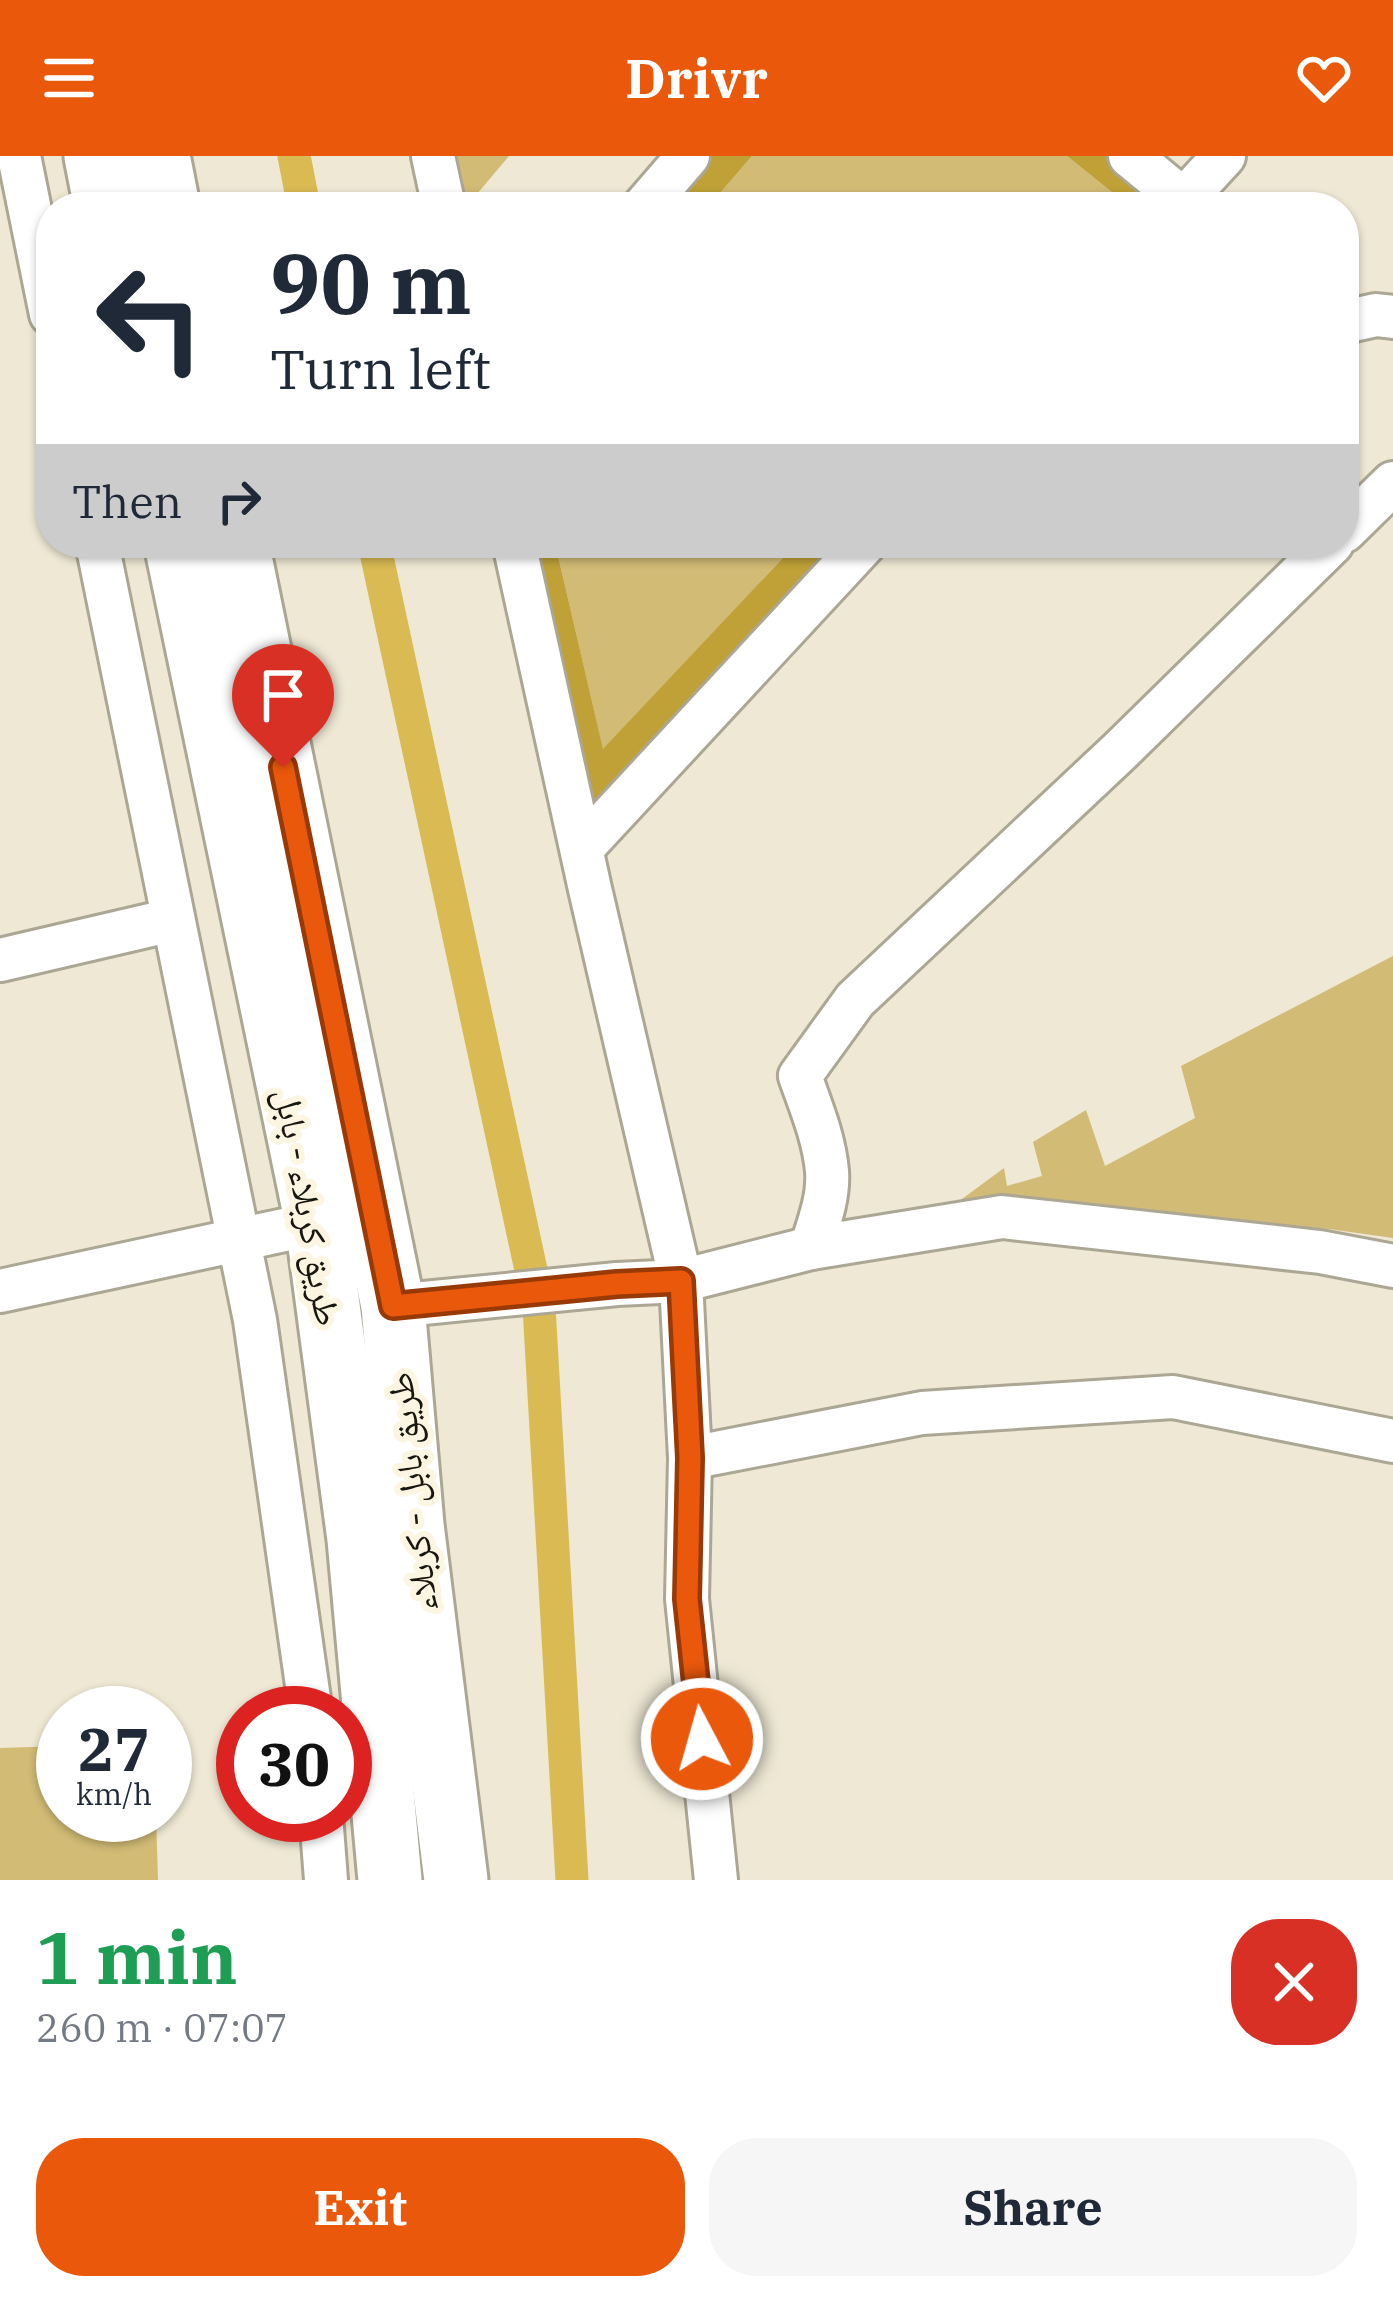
<!DOCTYPE html>
<meta charset="utf-8">
<style>
:root{--surface:#fff;--page:#f6f6f7;--text:#1f2937;--muted:#747a83;--accent:#ea580c}
body{margin:0;font-family:"IBM Plex Serif","Noto Naskh Arabic",serif;background:var(--page);color:var(--text);height:100vh;display:flex;flex-direction:column;font-size:45px;white-space:nowrap}
*{box-sizing:border-box;margin:0}
p{font-size:39px;color:var(--muted)}
.icon{flex:none;width:66px;height:66px;fill:none;stroke:currentColor;stroke-width:2;stroke-linecap:round;stroke-linejoin:round}
.map{position:relative;height:1724px;overflow:hidden}
.drawer{display:flex;flex-direction:column;background:var(--surface);flex:1}
.drawer>*{flex:none}
.top-card{position:absolute;left:36px;top:36px;width:1323px;height:366px;border-radius:48px;box-shadow:0 3px 9px #0004;background:#fff;color:var(--text);overflow:hidden}
.speed{position:absolute;left:36px;top:1530px;display:flex;gap:24px;font-size:60px;font-weight:700;text-align:center}
.speed>*{display:grid;place-content:center;width:156px;height:156px;border-radius:50%;background:var(--surface);box-shadow:0 3px 9px #0004;line-height:1}
.speed small{font-size:30px;font-weight:400}
.speed .limit{border:18px solid #d22;background:#fff;color:#111}
.pin{position:absolute;display:grid;place-items:center;width:102px;height:102px;color:#fff;margin:-123px -51px;border-radius:50% 50% 50% 0;rotate:-45deg;box-shadow:0 0 12px #0007}
.pin .icon{rotate:45deg}
.me{position:absolute;width:132px;margin:-66px;rotate:354deg;stroke-linejoin:round;filter:drop-shadow(0 0 9px #0008)}
.turn{display:flex;align-items:center;gap:42px;height:252px;padding:0 36px;font-size:54px}
.turn .icon{width:156px;height:156px;stroke-width:2.5}
.turn b{display:block;font-size:84px;line-height:102px}
.then{display:flex;align-items:center;height:114px;padding:0 36px;background:#0003;gap:24px;font-size:45px}
.round{display:grid;place-items:center;flex:none;width:126px;height:126px;border-radius:48px;background:var(--page)}
.headline{display:flex;align-items:center;justify-content:space-between;height:204px;padding:0 36px}
h1{font-size:72px;font-weight:700;line-height:90px;color:#1e9e55}
.cta{display:flex;gap:24px;margin-top:auto;padding:24px 36px}
.cta a{flex:1;height:138px;border-radius:48px;background:var(--accent);color:#fff;font-size:48px;font-weight:700;line-height:138px;text-align:center}
.cta a+a{background:var(--page);color:var(--text)}
header{display:flex;justify-content:space-between;align-items:center;height:156px;padding:0 36px;background:var(--accent);color:#fff;font-size:54px;font-weight:700}
.map>svg:first-child{display:block}
</style>
<header><svg class="icon" aria-label="menu" viewBox="0 0 24 24"><path d="M4 6h16M4 12h16M4 18h16"/></svg>Drivr<svg class="icon" aria-label="heart" viewBox="0 0 24 24"><path d="M12 20l-8-8c-3-5 5-10 8-4 3-6 11-1 8 4z"/></svg></header>
<div class="map">
<svg width="1393" height="1724" viewBox="0 0 1393 1724">
<rect width="100%" height="100%" fill="#eee8d4"/>
<!-- green -->
<g fill="#d1bb75">
<path d="M455,0h54l-43,51z"/>
<path d="M752,0h315l53,43 -8,8h-404z"/>
<path d="M555,387h242l-194,207z"/>
<path d="M1393,800v282l-64,-9 -309,-26 -77,10 61,-45 3,18 35,-10 -9,-34 53,-32 19,56 90,-48 -14,-52z"/>
<path d="M63,1590v69h93l2,65h-158v-132z"/>
</g>
<!-- forest -->
<g fill="#bfa137">
<path d="M704,0h48l-44,51h-46z"/>
<path d="M1067,0h55l47,51h-57l7,-9z"/>
<path d="M522,387h33l48,206 194,-206h60l-269,289z"/>
</g>
<g fill="none" stroke-linecap="round" stroke-linejoin="round">
<!-- canal -->
<g stroke="#d9ba53" stroke-width="33">
<path d="M294,0l10,51"/>
<path d="M374,387l165,764 33,573"/>
</g>
<defs>
<g id="minor">
<path d="M19,0l32,158"/>
<path d="M433,0l11,51"/>
<path d="M1130,0l62,51"/>
<path d="M644,51l44,-51"/>
<path d="M1177,51l47,-51"/>
<path d="M1344,166l32,-7 17,2"/>
<path d="M1344,375l49,-48"/>
<path d="M97,387l158,777 56,393"/>
<path d="M514,387l76,346 91,392 9,177 -3,141 29,281"/>
<path d="M583,691l282,-304"/>
<path d="M0,804l172,-40"/>
<path d="M811,1092c8,-25 18,-51 16,-77 -3,-33 -16,-64 -27,-95l55,-76 265,-249 212,-208"/>
<path d="M0,1135l317,-68"/>
<path d="M393,1150l224,-22 64,-3 130,-33 191,-31 318,35 73,14"/>
<path d="M690,1302l232,-45 251,-16 220,44"/>
<path d="M321,1659l5,65"/>
</g>
<g id="highway">
<path d="M96,0l10,51"/>
<path d="M158,0l10,51"/>
<path d="M176,387l141,680 42,316 31,341"/>
<path d="M237,387l156,763 19,219 44,355"/>
</g>
</defs>
<!-- minor casing -->
<use href="#minor" stroke="#aca794" stroke-width="48"/>
<!-- highway casing -->
<use href="#highway" stroke="#aca794" stroke-width="69"/>
<!-- minor -->
<use href="#minor" stroke="#fff" stroke-width="42"/>
<!-- highway -->
<use href="#highway" stroke="#fff" stroke-width="63"/>
</g>
<g fill="none" stroke-linecap="round" stroke-linejoin="round">
<defs>
<path id="route" d="M283,611l110,539 224,-22 64,-3 9,177 -3,141 15,140"/>
</defs>
<!-- route casing -->
<use href="#route" stroke="#983908" stroke-width="30"/>
<!-- route -->
<use href="#route" stroke="#ea580c" stroke-width="21"/>
</g>
<g text-anchor="middle" dominant-baseline="central" stroke-width="12" stroke-linejoin="round" paint-order="stroke">
<!-- street labels -->
<g font-size="36" fill="#18160f" stroke="#fbf5e1">
<text transform="translate(309 1051) rotate(80)">طريق كربلاء - بابل</text>
<text transform="translate(411 1336) rotate(-96)">طريق بابل - كربلاء</text>
</g>
</g>
</svg>
<div class="speed"><div>27<small>km/h</small></div><div class="limit">30</div></div>
<div class="pin" style="left:283px;top:611px;background:#d93025"><svg class="icon" aria-label="arrive" viewBox="0 0 24 24"><path d="M6 21V4h12l-3 4 3 4H6"/></svg></div>
<svg class="me" style="left:702px;top:1583px" viewBox="-20 -20 40 40"><circle r="17" fill="#ea580c" stroke="#fff" stroke-width="3"/><path d="M0-11L8 9 0 5-8 9z" fill="#fff"/></svg>
<div class="top-card">
<div class="turn"><svg class="icon" aria-label="left" viewBox="0 0 24 24"><path d="M17 20v-9H6M10 6l-5 5 5 5"/></svg><div><b>90 m</b>Turn left</div></div>
<div class="then">Then<svg class="icon" aria-label="right" viewBox="0 0 24 24"><path d="M7 20v-9h11M14 6l5 5-5 5"/></svg></div>
</div>
</div>
<section class="drawer">
<div class="headline"><div><h1>1 min</h1><p>260 m · 07:07</p></div><a class="round" style="background:#d93025;color:#fff"><svg class="icon" aria-label="close" viewBox="0 0 24 24"><path d="M6 6l12 12M18 6L6 18"/></svg></a></div>
<div class="cta"><a>Exit</a><a>Share</a></div>
</section>
